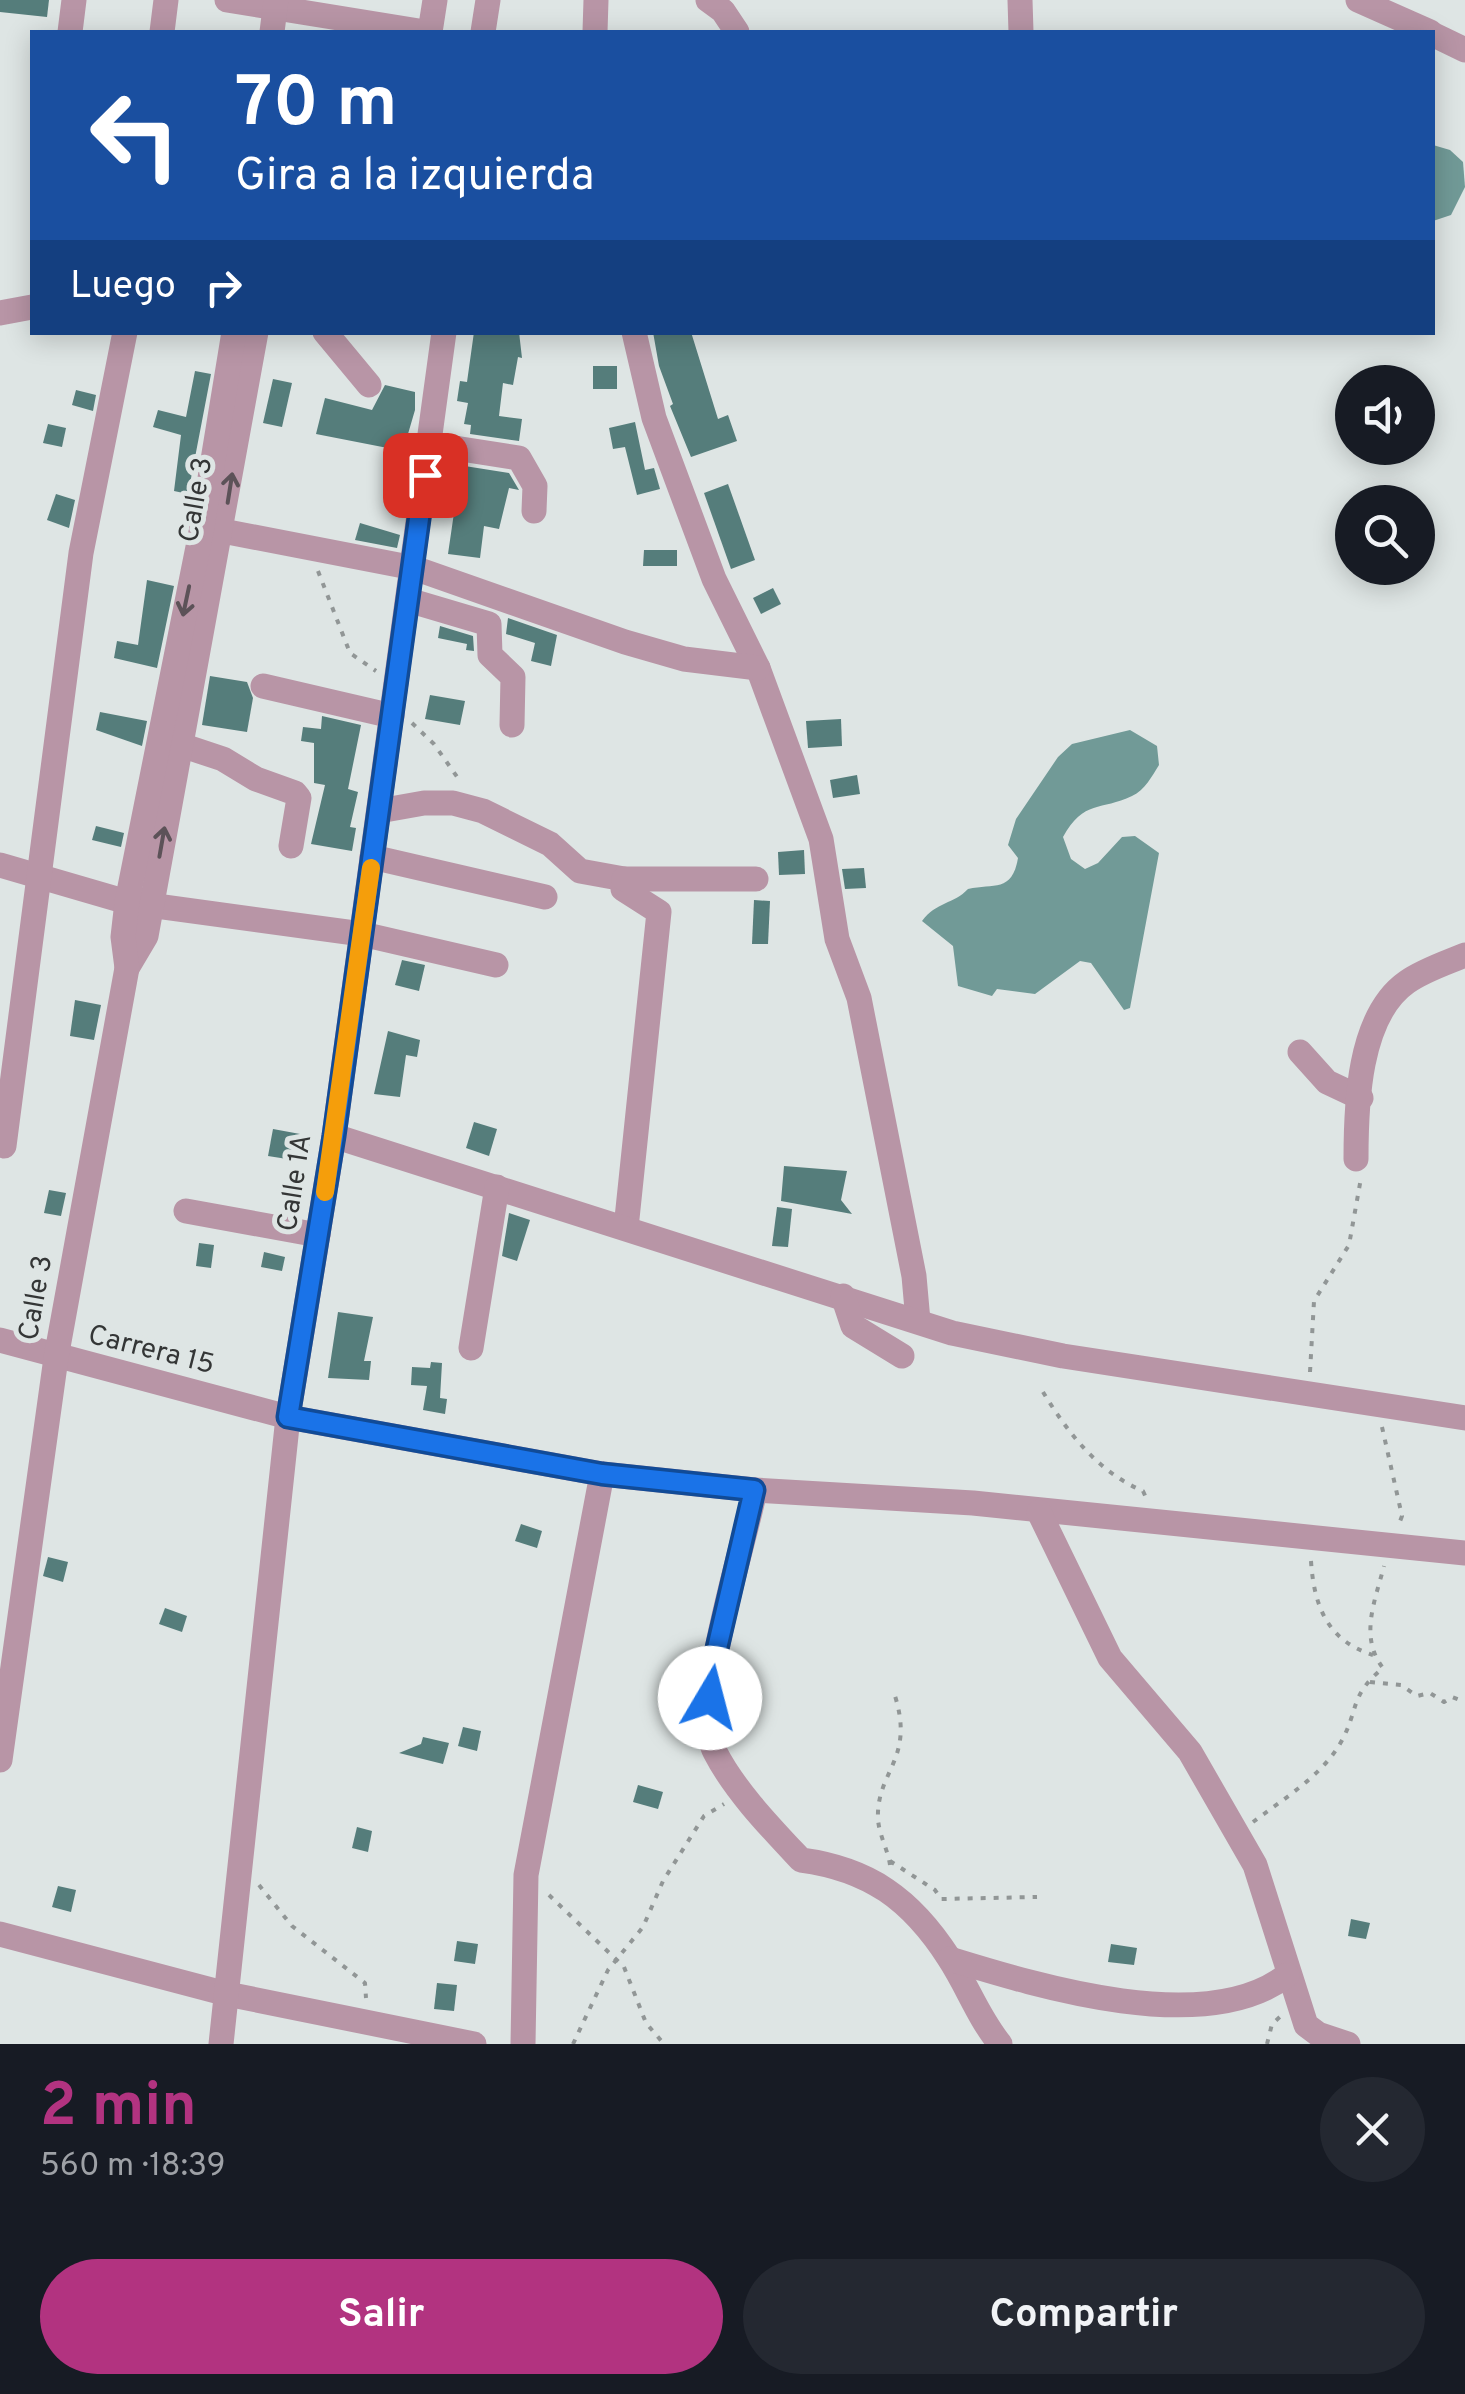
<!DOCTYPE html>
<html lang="es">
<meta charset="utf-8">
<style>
:root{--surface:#171b24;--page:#242831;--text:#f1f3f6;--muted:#9ea1a6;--accent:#b23380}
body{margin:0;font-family:Overpass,sans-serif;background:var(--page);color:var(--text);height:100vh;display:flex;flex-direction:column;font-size:38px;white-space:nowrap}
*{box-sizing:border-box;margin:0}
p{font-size:32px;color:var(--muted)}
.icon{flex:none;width:55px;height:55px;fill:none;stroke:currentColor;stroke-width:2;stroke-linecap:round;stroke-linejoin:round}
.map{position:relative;height:2044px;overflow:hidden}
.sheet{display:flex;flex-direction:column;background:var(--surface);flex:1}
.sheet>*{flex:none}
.top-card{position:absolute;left:30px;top:30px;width:1405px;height:305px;border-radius:0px;box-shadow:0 5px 25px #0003;background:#1a4fa0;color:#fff;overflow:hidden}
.controls{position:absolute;left:1335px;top:365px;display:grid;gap:20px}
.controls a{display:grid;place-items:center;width:100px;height:100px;border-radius:50%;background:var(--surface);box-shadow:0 5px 25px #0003;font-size:50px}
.pin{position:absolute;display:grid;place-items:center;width:85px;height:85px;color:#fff;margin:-42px;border-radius:20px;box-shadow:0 5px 15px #0006}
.me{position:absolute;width:110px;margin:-55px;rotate:8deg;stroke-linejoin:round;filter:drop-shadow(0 0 8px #0008)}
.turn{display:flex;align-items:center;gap:35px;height:210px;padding:0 40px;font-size:45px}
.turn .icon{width:130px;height:130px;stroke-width:2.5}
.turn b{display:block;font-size:70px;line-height:85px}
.then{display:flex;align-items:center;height:95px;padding:0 40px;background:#0003;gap:20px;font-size:38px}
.round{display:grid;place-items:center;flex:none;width:105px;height:105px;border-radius:52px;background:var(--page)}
.summary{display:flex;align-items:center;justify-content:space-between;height:170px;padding:0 40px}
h1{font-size:60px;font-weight:700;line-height:75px;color:var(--accent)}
.action{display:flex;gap:20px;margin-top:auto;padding:20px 40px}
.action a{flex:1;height:115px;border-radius:60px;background:var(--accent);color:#fff;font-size:40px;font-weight:700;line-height:115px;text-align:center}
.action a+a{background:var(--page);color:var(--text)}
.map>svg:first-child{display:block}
</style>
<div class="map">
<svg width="1465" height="2044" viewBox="0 0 1465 2044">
<rect width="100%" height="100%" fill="#dee5e4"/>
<!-- water -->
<g fill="#719a97">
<path d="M1433,145l17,5 13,12 2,25 -14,28 -18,6z"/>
<path d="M1130,730l27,16 2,19c-7,11 -14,25 -27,31 -31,15 -48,3 -69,41l8,22 14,10 13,-6 24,-26 13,-1 24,17 -29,155 -6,2 -33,-47 -11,-2 -45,33 -38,-5 -5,7 -34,-10 -5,-40 -31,-25c14,-19 32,-17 46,-32 26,-6 44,4 50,-31l-10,-13 8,-26 42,-62 14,-13z"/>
</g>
<!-- building -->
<g fill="#557d7b">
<path d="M0,0h49l-2,17 -47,-5z"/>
<path d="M474,332h45l3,26 -4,-1 -5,28 -10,-2 -4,33 23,3 -3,22 -49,-7 1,-9 -7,-1 4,-21 -11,-2 3,-20 7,1z"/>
<path d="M653,332h38l27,87 10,-4 9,26 -46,16 -21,-51 3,-2 -14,-38z"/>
<rect x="593" y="366" width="24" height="23"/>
<path d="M195,371l16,3 -23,120 -14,-3 7,-56 -28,-8 5,-17 28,7z"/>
<path d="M273,379l19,4 -10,44 -19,-4z"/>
<path d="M385,385l30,7v18l-12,41 -87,-17 9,-36 47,12z"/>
<path d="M76,390l20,5 -3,16 -21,-6z"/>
<path d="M635,422l10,48 9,-2 6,21 -23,6 -12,-48 -12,2 -4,-21z"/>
<path d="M48,424l18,4 -4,19 -19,-4z"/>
<path d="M452,464l57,9 10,17 -10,-2 -10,41 -15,-3 -4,32 -32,-4 7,-48 -5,-1 5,-20 -6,-1z"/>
<path d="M728,484l27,76 -24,9 -27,-76z"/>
<path d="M56,494l19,6 -6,28 -22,-8z"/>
<path d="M360,523l40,12 -3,13 -42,-8z"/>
<path d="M644,550h33v16h-34z"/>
<path d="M147,580l27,6 -17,82 -43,-10 3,-17 21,4z"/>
<path d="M773,588l8,16 -20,10 -8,-16z"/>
<path d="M508,618l49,17 -6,31 -20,-5 4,-18 -29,-9z"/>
<path d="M440,626l33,10 1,15 -8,-1 1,-6 -29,-6z"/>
<path d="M210,676l37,6 6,16 -6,34 -45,-7z"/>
<path d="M430,695l35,6 -5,24 -35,-6z"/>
<path d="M100,712l47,9 -5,25 -46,-16z"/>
<path d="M322,716l39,9 -13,64 10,3 -8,35 6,1 -4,23 -41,-7 14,-59 -11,-2v-40l-13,-2 2,-14 18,2z"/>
<path d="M841,719l1,27 -34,2 -2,-27z"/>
<path d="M857,775l3,19 -27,4 -3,-18z"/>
<path d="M96,826l28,7 -3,14 -29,-7z"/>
<path d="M804,850l1,24 -26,1 -1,-23z"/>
<path d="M864,868l2,20 -21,1 -3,-20z"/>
<path d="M754,900l16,1 -2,43h-16z"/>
<path d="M402,960l23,5 -6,26 -24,-6z"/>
<path d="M75,1000l26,5 -7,35 -24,-4z"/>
<path d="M388,1031l32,9 -3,17 -11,-2 -6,42 -26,-3z"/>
<path d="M474,1122l23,7 -8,27 -23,-8z"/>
<path d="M273,1129l38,7 -5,26 -38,-6z"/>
<path d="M784,1166l63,5 -6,29 11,14 -71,-13z"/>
<path d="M49,1190l17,3 -5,23 -17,-3z"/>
<path d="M777,1207l15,2 -4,38 -16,-1z"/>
<path d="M509,1213l21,7 -13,41 -15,-5z"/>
<path d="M199,1243l15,2 -3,23 -15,-2z"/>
<path d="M264,1252l21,5 -3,14 -21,-4z"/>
<path d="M338,1312l35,5 -9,44h7l-2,19 -41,-2z"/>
<path d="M431,1362l11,1 -2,35 7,1 -2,15 -22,-4 4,-24 -16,-1 1,-18 18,1z"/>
<path d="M521,1524l21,7 -5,17 -22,-7z"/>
<path d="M48,1557l20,5 -5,20 -20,-6z"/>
<path d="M165,1608l22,8 -5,16 -23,-8z"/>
<path d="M463,1727l18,4 -4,20 -19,-5z"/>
<path d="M423,1737l26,6 -6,21 -44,-11 22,-9z"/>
<path d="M638,1785l25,7 -5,17 -25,-7z"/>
<path d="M357,1827l15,4 -4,21 -16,-4z"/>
<path d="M58,1886l18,4 -5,22 -19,-5z"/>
<path d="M1351,1919l19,4 -4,16 -18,-3z"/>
<path d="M457,1941l21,3 -3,20 -21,-3z"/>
<path d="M1111,1944l26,4 -3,17 -26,-3z"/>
<path d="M437,1983l20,2 -3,26 -20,-2z"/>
</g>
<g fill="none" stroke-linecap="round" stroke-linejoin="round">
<!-- path -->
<g stroke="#919696" stroke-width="4" stroke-dasharray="5 8" stroke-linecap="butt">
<path d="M318,571l32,82 26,18"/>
<path d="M412,723l22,21 26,37"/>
<path d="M1310,1372l4,-71 35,-56 12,-67"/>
<path d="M1043,1392c25,41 55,80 100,99l4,9"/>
<path d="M1382,1427l20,89 -3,8"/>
<path d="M1311,1561c3,46 17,80 62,94"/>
<path d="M1370,1682l31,3 16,11 13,-3 14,9 8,-5 13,5"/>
<path d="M1253,1822c29,-22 70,-47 88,-80 18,-32 8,-46 42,-74 -24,-31 -8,-67 1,-102"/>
<path d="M890,1861l45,29 6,9 96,-2"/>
<path d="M890,1865c-2,-15 -11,-30 -12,-46 -2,-48 37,-59 17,-123"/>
<path d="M259,1885l33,41 73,57 1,15"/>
<path d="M549,1895l75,72 22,56 18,21"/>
<path d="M573,2044l35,-74 35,-43 20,-46 41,-65 20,-12"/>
<path d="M1267,2044l5,-20 10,-9"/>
</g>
<!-- minor -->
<g stroke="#b895a6" stroke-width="25">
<path d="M227,0l198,32"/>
<path d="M708,0l15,11 14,21"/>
<path d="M1020,0l1,32"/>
<path d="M1358,0l72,32"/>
<path d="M70,32l4,-32"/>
<path d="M162,32l4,-32"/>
<path d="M272,32l4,-32"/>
<path d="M430,32l5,-32"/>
<path d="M483,32l5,-32"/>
<path d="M595,32l1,-32"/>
<path d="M1432,34l33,16"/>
<path d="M0,313l32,-6"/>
<path d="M325,332l44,53"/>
<path d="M634,332l20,86 60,161 44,89 63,171 16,100 22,59 55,278 4,45"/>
<path d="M429,444l90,14 16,28 -1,25"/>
<path d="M207,528l207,40 211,74 59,17 74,9"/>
<path d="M408,600l81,24 1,31 23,22 -1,48"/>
<path d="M263,686l129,30"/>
<path d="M163,739l60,20 33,20 39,14 4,5 -8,48"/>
<path d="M379,811l45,-8h29l30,8 67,33 30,27 44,8 -1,10 36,23 -33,316"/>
<path d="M372,857l173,40"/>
<path d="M0,865l127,37 235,32 134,31"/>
<path d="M624,879h132"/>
<path d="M127,968l19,-32 110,-604"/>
<path d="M1300,1052l27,30 34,16"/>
<path d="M334,1136l618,197 111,23 402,62"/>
<path d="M4,1146l77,-593 44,-221"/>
<path d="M1356,1159c0,-53 2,-143 51,-177 17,-12 39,-19 58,-27"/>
<path d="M186,1211l132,24"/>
<path d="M843,1296l10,30 49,30"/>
<path d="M0,1340l288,77 314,57 153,16 218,13 492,50"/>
<path d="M471,1348l26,-161"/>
<path d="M755,1490c-11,57 -64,216 -40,262 20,39 56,76 86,108 68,9 110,39 148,98 19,29 29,59 51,86"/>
<path d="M1039,1512l71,146 80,94 65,113 51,160 12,9 30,10"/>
<path d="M0,1760l56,-402 71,-390 -4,-31 4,-35 75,-375 32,-195"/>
<path d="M0,1934l227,60 247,50"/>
<path d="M950,1959c88,27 257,79 337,16"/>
<path d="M221,2044l67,-627 46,-281 110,-804"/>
<path d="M523,2044l3,-169 76,-401"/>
</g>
</g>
<!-- one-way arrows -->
<defs><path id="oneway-shaft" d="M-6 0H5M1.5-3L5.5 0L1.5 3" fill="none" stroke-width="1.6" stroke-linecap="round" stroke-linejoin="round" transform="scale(2.5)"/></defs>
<g stroke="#5c5258">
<use href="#oneway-shaft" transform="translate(230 488) rotate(-81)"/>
<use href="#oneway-shaft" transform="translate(186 601) rotate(102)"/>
<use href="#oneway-shaft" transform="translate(162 842) rotate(-80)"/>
</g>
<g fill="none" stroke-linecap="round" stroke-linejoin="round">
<defs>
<path id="route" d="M425,475l-91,661 -46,281 314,57 152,16 -39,167 -5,41"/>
</defs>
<!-- route casing -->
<use href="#route" stroke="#114b97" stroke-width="25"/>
<!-- route -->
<use href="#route" stroke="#1a73e8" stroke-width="18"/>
<!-- slow -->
<path stroke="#f59e0b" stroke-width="18" d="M325,1192l46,-324"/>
</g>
<g text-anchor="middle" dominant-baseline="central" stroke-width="10" stroke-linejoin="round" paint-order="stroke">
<!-- street labels -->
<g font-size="28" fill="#343636" stroke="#dee5e4">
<text transform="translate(197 500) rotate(-80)">Calle 3</text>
<text transform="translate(296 1183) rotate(-81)">Calle 1A</text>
<text transform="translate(37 1298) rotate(-80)">Calle 3</text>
<text transform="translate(151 1351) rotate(14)">Carrera 15</text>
</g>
</g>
</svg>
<div class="controls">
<a><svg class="icon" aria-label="sound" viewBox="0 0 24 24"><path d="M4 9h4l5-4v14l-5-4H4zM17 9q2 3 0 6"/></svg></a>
<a><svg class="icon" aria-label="search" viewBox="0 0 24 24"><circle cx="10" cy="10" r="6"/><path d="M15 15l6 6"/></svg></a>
</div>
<div class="pin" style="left:425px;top:475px;background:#d93025"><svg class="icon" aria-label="arrive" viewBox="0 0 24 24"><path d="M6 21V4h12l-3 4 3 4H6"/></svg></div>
<svg class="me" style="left:710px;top:1698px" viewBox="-20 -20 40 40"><circle r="19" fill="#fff"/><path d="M0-13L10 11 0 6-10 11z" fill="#1a73e8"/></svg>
<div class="top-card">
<div class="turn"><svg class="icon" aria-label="left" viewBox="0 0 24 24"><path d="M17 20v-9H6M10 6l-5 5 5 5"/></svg><div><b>70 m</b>Gira a la izquierda</div></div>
<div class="then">Luego<svg class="icon" aria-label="right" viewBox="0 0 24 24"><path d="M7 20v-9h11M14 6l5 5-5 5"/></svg></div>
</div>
</div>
<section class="sheet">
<div class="summary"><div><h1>2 min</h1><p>560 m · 18:39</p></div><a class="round"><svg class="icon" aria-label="close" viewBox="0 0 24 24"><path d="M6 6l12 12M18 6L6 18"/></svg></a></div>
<div class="action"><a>Salir</a><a>Compartir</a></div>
</section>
